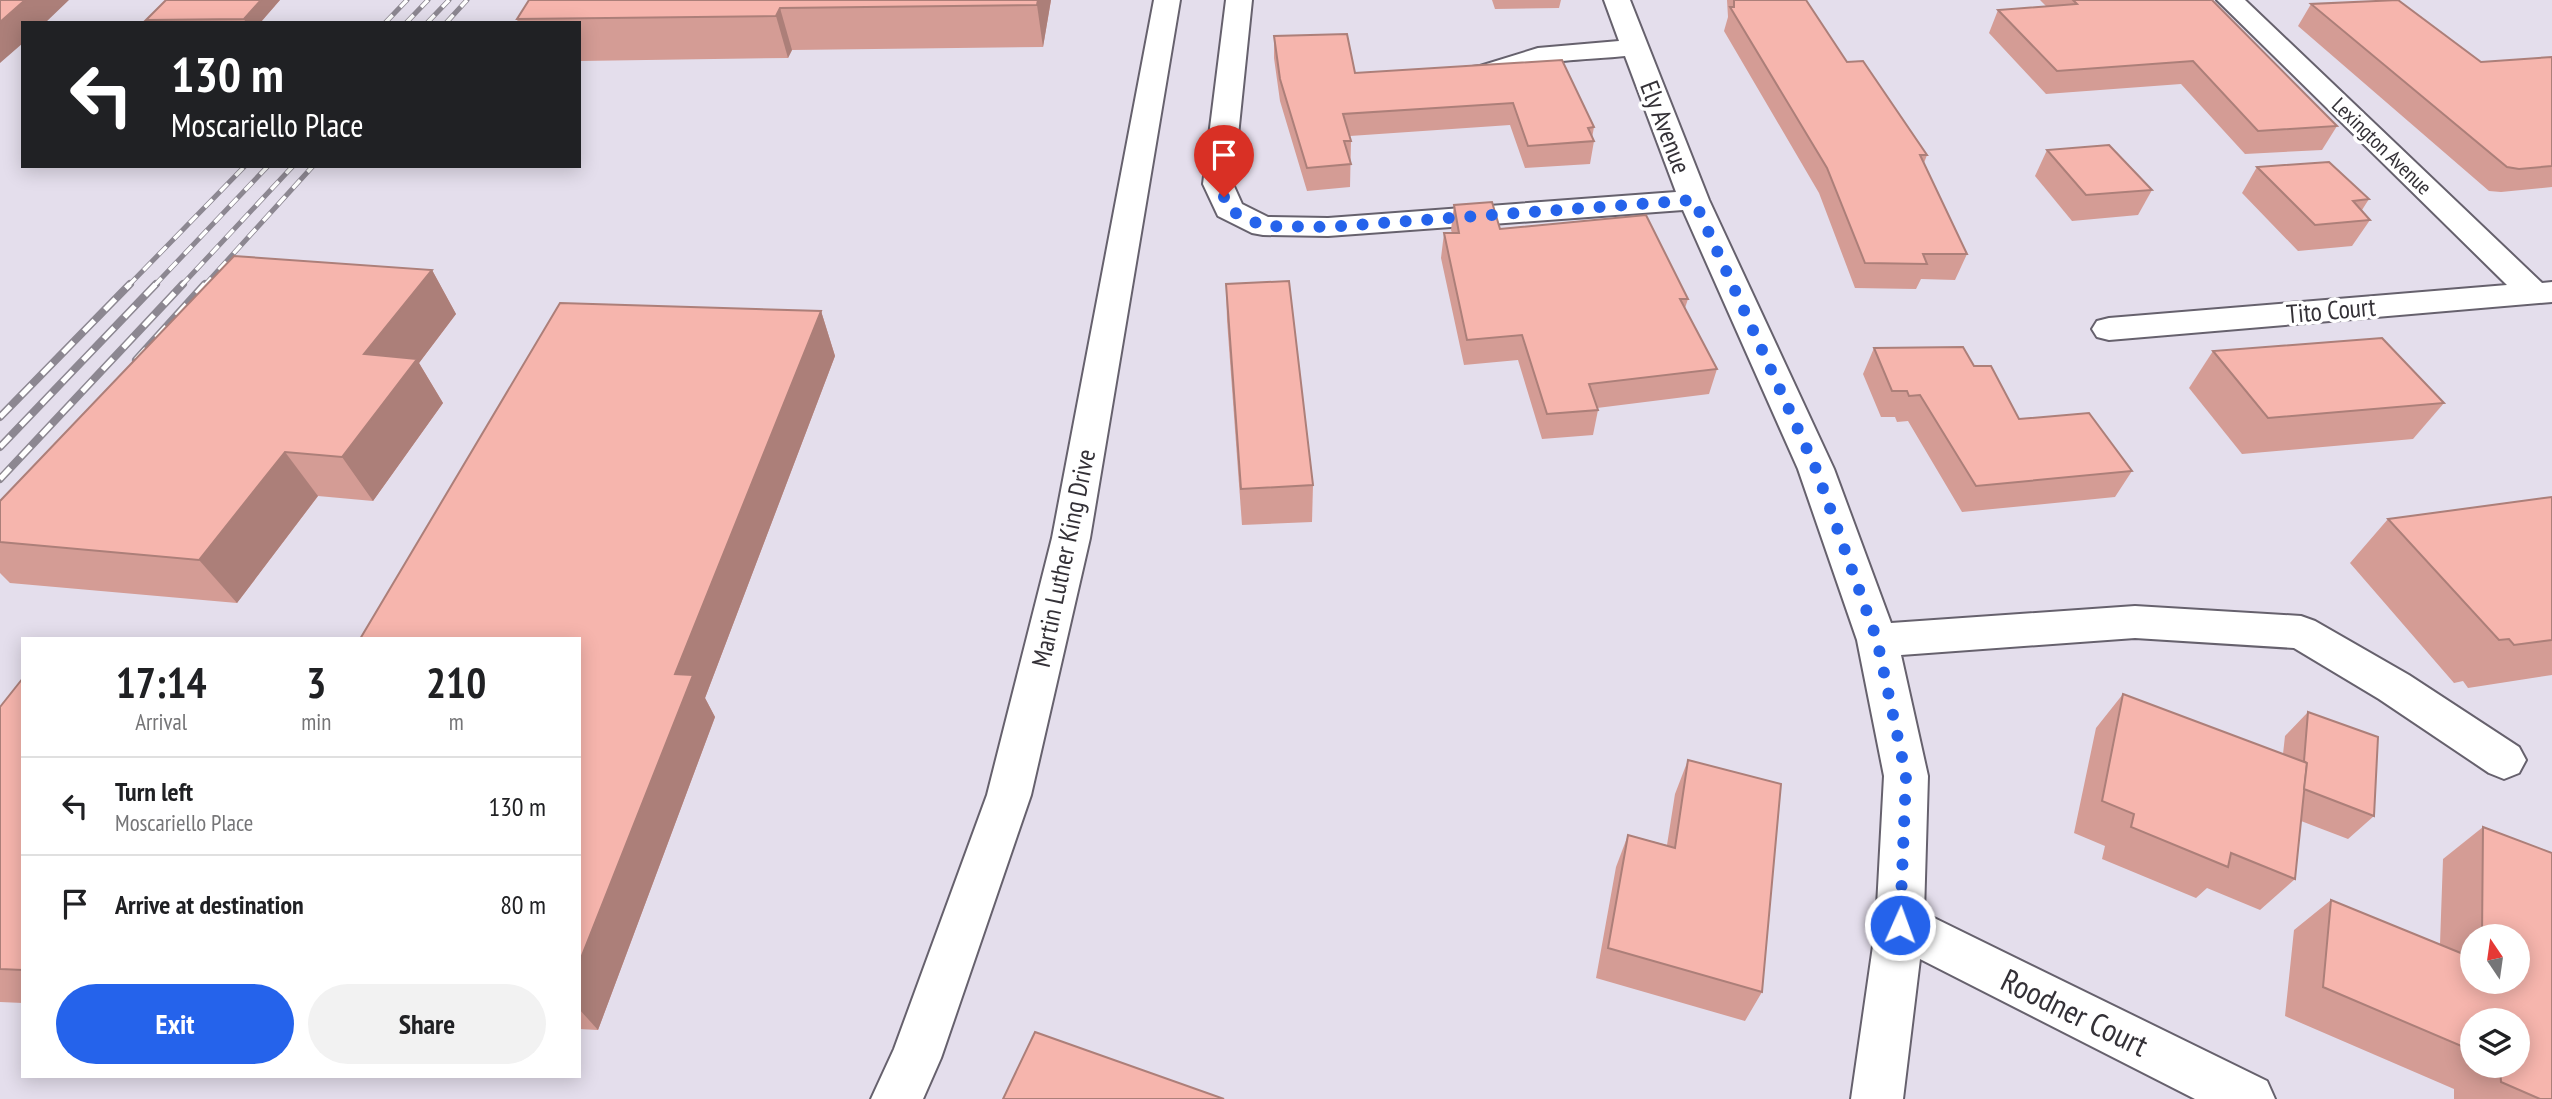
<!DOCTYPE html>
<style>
:root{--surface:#fff;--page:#f2f2f2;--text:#202124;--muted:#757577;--line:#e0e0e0;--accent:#2563eb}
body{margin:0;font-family:"PT Sans Narrow",sans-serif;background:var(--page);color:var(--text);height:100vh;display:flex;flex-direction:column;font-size:26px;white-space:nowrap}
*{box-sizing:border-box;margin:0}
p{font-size:23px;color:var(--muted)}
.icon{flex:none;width:38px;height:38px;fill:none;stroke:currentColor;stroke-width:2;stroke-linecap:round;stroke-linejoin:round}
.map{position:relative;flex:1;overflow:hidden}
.details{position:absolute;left:21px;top:637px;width:560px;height:441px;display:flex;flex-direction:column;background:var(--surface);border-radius:0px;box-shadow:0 4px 18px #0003}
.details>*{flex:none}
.guide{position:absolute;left:21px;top:21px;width:560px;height:147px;border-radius:0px;box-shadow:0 4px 18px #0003;background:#202124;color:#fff;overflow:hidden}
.needle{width:46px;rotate:347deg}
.tools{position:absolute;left:2460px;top:924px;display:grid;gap:14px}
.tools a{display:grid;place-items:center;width:70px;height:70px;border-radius:50%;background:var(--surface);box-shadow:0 4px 18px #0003;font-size:35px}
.pin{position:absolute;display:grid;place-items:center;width:60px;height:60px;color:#fff;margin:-72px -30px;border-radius:50% 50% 50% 0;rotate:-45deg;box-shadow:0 0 7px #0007}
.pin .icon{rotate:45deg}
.me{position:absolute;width:77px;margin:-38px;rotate:2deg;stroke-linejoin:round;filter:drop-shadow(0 0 5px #0008)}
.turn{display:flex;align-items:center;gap:24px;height:147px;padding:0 35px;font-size:32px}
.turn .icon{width:91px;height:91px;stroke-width:2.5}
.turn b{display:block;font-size:49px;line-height:60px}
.eta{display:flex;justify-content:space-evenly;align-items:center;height:119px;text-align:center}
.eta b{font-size:42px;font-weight:700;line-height:49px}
.primary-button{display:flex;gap:14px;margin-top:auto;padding:14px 35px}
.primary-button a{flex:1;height:80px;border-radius:42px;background:var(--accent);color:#fff;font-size:28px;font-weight:700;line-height:80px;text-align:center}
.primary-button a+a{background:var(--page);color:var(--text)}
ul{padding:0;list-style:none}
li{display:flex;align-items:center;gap:21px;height:98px;padding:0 35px;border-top:2px solid var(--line)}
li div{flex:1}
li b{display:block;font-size:26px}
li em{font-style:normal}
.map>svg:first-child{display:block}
</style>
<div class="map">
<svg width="2552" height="1099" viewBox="0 0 2552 1099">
<rect width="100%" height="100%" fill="#e4deec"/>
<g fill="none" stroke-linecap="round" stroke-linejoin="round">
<defs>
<g id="minor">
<path d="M1226,0h26l-19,184 9,20 26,13 60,1 348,-26 -51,-136c-27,3 -56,3 -83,8 -29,5 -55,24 -86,17l-4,-6 4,-6 24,-3 58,-18 81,-7 -15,-41h26l79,200 125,269 57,154 244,-17 166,10 14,5 94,54 110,72 7,13 -7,13 -15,6 -15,-6 -110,-74 -85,-51 -159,-10 -234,17 27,121 -4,137 343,168 8,18h-80l-275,-140 -17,140h-52l25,-174 8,-149 -27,-136 -59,-171 -115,-259 -355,26 -65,-1 -11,-2 -34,-17 -15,-32z"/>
<path d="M2217,0h28l297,283 10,-1v20l-443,38 -12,-3 -5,-8 5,-8 12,-3 398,-33z"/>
</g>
<path id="major" d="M1154,0h26l-90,538 -59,257 -90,263 -18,41h-52l23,-50 93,-254 65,-257z"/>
</defs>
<!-- minor casing -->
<use href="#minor" stroke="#66616d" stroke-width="4"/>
<!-- major casing -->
<use href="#major" stroke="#66616d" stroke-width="4"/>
<!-- minor -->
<use href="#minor" fill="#fff" fill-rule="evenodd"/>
<!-- major -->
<use href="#major" fill="#fff" fill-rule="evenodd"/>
<defs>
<g id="rail-far1">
<path d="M385,23l22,-23"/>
<path d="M406,23l22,-23"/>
<path d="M427,23l22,-23"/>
<path d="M446,23l21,-23"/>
<path d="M128,286l117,-120"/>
<path d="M154,286l114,-120"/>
<path d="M181,286l112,-120"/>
<path d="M204,286l109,-120"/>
</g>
<g id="rail">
<path d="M136,360l69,-76"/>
<path d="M0,417l130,-133"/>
<path d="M0,447l156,-163"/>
<path d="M0,479l183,-195"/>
</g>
</defs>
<!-- rail-far1 casing -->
<use href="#rail-far1" stroke="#8c8791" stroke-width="5"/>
<!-- rail casing -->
<use href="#rail" stroke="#8c8791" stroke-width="8"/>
<!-- rail-far1 -->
<use href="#rail-far1" stroke="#fff" stroke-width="3.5" stroke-dasharray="11" stroke-linecap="butt"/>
<!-- rail -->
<use href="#rail" stroke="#fff" stroke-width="5" stroke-dasharray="15" stroke-linecap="butt"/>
</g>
<!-- wall -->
<g fill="#d49c95" fill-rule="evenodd">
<path d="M280,0l-20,23h-112l-2,-3z"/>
<path d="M529,0h522l-8,47 -251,3 -4,8 -209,3v-38h-61l-1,-4z"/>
<path d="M1492,0h69l-2,8 -64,1z"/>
<path d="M1727,0h79l41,62 80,93 -3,8 43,91 -12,26 -34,-1 -5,10 -61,-1 -36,-95 -95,-162 4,-14z"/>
<path d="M2040,0h172l125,126 -15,24 -77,4 -64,-70 -135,10 -57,-61 9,-23 48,-4z"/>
<path d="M2311,4l170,58 71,-5v130l-51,5 -12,-1 -191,-165z"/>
<path d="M1274,36l81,37 207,-13 32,67 -2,11 2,3 -4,23 -65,4 -15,-43 -160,11 1,5 -1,46 -43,4 -27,-90 -6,-43z"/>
<path d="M2047,150l105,40 -14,25 -66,6 -37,-45z"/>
<path d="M2257,167l112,32 -7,11 8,10 -18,26 -54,5 -56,-58z"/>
<path d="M1454,205l46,24 188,70 -3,9 32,61 -8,25 -112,14 1,2 -5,25 -51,4 -24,-79 -54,5 -23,-107 3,-25h8l-1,-3z"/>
<path d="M432,270l24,44 -37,49 24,40 -70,98 -55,-5 -81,107 -227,-20 -10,-10v-72z"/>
<path d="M1226,284l87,201 -1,37 -70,3 -15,-205z"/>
<path d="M821,311l14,45 -130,342 10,19 -117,313 -19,-1v-390z"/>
<path d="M1874,348l100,18 45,53 113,52 -17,26 -153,15 -54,-91 -11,1 -2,-5h-14l-18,-43z"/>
<path d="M2213,351l231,52 -31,36 -171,15 -53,-66z"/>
<path d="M2552,497v178l-84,13 -5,-7 -9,2 -104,-120 38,-44z"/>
<path d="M23,678v325l-23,-1v-295z"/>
<path d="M2123,694l160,60 2,-18 23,-24 66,104 -26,23 -47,-18 -6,58 -35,31 -53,-22 -11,10 -94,-39 3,-13 -31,-13 22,-105z"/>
<path d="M1688,760l74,232 -17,29 -149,-43 20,-111 12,-32 39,10 8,-51z"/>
<path d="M2483,827l69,26v246h-98v-10l-169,-73 9,-86 37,-30 109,44 3,-85zM2473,936h45v46h-45zM2473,1020h45v46h-45z"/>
</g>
<!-- shaded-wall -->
<g fill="#ac7f79">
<path d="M25,0h44l-24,23h-22v20l-23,20v-41z"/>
<path d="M261,0h19l-20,23h-14l-2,-4z"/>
<path d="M1038,0h13l-8,47 -6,-42z"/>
<path d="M780,8l12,42 -4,8 -12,-42z"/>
<path d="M432,270l24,44 -37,49 24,40 -70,98 -31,-44 22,-103z"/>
<path d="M821,311l14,45 -130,342 10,19 -117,313 -19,-21v-46l96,-289z"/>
<path d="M285,452l33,44 -81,107 -38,-43z"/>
</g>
<!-- building -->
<g fill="#f6b5ad" stroke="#ac7f79" stroke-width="2">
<path d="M0,0h25l-25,22z"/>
<path d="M166,0h95l-17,19 -98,1z"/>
<path d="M529,0h509l-1,5 -257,3 -4,8 -259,3z"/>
<path d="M1734,0h72l41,62 16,-1 64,94h-7l47,99h-44l4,10 -62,-1 -38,-95 -97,-161h4z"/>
<path d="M2073,0h139l125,126 -79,5 -65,-70 -136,10 -59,-61 79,-6z"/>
<path d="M2398,0l83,62 71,-5v109l-33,3 -12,-2 -196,-163z"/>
<path d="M1347,34l8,39 207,-13 32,67 -6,1 6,13 -66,5 -15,-43 -170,11 8,27h-7l7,23 -44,4 -27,-89 -6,-43z"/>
<path d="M2109,145l43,45 -66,5 -39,-45z"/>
<path d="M2329,162l40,37 -16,2 17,19 -55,5 -58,-58z"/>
<path d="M1492,202l8,27 146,-14 42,84h-8l37,70 -128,15 9,26 -51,4 -25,-79 -55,5 -23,-107h15l-5,-28z"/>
<path d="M234,256l198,14 -68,84 53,5 -75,98 -57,-5 -86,108 -199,-18v-41z"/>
<path d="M1289,281l24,204 -72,4 -15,-205z"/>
<path d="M560,303l261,8 -146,363 18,1 -114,288v-324h-219z"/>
<path d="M2382,338l62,65 -176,15 -55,-67z"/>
<path d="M1963,347l11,19h17l28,53 70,-6 43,58 -156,15 -56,-91 -11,1 -2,-5h-15l-18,-43z"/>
<path d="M2552,497v143l-38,5 -5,-6 -10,1 -111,-121z"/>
<path d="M23,678v292l-23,-1v-262z"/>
<path d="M2123,694l184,69 -12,116 -64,-26 -3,14 -97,-40 3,-13 -32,-13z"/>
<path d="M2308,712l70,25 -4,79 -70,-27 3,-26 -3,-2z"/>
<path d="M1688,760l93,24 -19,208 -154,-44 20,-113 47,13z"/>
<path d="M2483,827l69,26v246h-12l-39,-17 -1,-16h18v-46h-45v31l-150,-64 8,-87 142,58v24h45v-46h-36z"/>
<path d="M1035,1032l189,67h-221z"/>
</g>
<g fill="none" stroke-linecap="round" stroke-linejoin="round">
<!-- route -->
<path stroke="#2563eb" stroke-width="12" stroke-dasharray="0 21.6" d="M1224,197l5,13 34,16 65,1 366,-27 122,269 61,171 29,136 -6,149"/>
</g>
<g text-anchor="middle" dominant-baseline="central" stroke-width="7" stroke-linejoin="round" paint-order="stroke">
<!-- far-street labels -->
<g font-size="21" fill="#343137" stroke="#fff">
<text transform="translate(2382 146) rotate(44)">Lexington Avenue</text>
</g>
<!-- street labels -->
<g font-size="26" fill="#343137" stroke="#fff">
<text transform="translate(1666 127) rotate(69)">Ely Avenue</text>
<text transform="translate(2331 310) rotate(-5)">Tito Court</text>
<text transform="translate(1063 558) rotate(-78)">Martin Luther King Drive</text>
</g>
<!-- near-street labels -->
<g font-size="32" fill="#343137" stroke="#fff">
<text transform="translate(2075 1012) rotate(26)">Roodner Court</text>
</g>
</g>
</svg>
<div class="tools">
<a><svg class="needle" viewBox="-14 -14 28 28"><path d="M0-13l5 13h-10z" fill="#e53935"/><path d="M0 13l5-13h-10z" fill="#757577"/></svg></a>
<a><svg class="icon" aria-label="layers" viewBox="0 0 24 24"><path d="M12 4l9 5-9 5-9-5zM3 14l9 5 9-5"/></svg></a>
</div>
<div class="pin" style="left:1224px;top:197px;background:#d93025"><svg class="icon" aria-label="arrive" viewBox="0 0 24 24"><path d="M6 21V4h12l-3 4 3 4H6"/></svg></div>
<svg class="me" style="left:1900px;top:925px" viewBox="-20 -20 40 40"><circle r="17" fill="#2563eb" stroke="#fff" stroke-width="3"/><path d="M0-11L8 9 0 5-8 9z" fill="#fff"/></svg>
<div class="guide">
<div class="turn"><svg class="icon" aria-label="left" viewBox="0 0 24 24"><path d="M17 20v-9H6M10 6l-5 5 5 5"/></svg><div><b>130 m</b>Moscariello Place</div></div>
</div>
<section class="details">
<div class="eta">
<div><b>17:14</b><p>Arrival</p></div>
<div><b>3</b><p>min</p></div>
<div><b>210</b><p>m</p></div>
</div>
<ul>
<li><svg class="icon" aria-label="left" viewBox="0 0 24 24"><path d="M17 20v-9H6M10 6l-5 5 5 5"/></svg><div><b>Turn left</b><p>Moscariello Place</p></div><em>130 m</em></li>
<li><svg class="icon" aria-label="arrive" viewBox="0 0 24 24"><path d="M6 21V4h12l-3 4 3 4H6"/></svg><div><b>Arrive at destination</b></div><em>80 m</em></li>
</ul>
<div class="primary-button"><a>Exit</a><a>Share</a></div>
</section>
</div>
